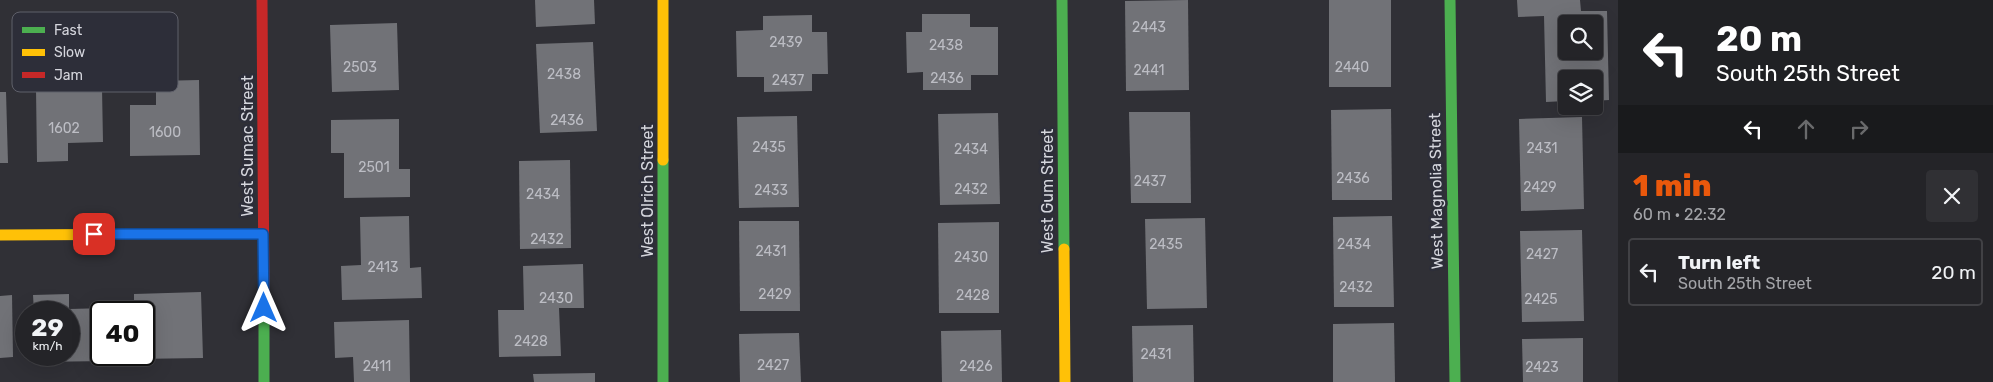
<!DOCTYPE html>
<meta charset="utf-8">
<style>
:root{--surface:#242428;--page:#303034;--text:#f1f3f6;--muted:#a3a4a8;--line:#414145;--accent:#ea580c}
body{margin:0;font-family:Rubik,sans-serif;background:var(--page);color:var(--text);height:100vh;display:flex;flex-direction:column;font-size:19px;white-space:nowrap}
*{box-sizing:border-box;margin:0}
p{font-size:16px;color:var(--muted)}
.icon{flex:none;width:28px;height:28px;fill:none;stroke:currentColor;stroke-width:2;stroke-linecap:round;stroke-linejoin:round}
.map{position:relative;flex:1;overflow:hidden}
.sheet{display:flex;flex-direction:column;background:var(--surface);width:375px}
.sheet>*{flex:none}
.hud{background:#202124;color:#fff;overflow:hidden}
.fabs{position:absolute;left:1558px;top:15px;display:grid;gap:10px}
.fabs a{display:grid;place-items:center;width:45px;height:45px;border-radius:5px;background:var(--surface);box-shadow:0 5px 20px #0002,0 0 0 1px var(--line);font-size:25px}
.speed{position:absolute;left:15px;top:301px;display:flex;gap:10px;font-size:25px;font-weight:700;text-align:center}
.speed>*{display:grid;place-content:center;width:65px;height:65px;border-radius:50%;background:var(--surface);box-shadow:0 5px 20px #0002,0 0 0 1px var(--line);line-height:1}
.speed small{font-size:12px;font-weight:400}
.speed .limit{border:2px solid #111;border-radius:8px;background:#fff;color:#111}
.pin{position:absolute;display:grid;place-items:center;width:42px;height:42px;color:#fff;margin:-21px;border-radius:10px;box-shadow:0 2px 8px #0006}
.me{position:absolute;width:55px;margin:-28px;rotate:0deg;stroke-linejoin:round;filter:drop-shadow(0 0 4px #0008)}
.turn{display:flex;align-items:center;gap:18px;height:105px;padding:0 15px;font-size:22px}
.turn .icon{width:65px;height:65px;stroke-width:2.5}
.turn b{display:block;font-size:35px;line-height:42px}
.lanes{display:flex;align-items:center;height:48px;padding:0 15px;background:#0003;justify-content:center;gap:25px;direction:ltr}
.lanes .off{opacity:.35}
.round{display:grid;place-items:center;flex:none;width:52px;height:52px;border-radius:5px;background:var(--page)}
.overview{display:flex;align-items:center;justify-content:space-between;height:85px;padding:0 15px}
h1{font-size:30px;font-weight:800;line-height:38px;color:var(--accent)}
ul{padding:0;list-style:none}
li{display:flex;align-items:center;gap:15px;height:68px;margin:0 10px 8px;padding:0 5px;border:2px solid var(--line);border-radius:5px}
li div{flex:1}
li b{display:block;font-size:19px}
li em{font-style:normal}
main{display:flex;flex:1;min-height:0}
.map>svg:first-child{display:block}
</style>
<main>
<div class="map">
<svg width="1618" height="382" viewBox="0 0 1618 382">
<rect width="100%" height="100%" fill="#303036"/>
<!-- building -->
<g fill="#717277" fill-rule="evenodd">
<path d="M535,0h59l1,24 -59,3z"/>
<path d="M1188,0l1,90 -63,1 -1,-90z"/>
<rect x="1329" y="0" width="62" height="87"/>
<path d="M1517,0h63l1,11h26l2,89 -15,1v-22h-28v22l-20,1 -2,-86 -26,1zM1566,24h28v27h-28z"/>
<path d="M922,14h48v13h28v48h-27v15h-48v-18l-16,1 -1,-41h16z"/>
<path d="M812,15v17h15l1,42h-16v17l-48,1v-15h-27l-1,-46 27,-1v-14z"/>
<path d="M397,23l2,67 -67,2 -2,-67z"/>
<path d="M593,42l4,89 -57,2 -4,-89z"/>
<path d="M199,80l1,75 -70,1v-51h26v-24z"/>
<path d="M102,88l1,54 -35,1v18l-31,1 -1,-73z"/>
<path d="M0,92h6l2,71h-8z"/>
<path d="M1391,109l1,91h-60l-1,-90z"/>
<path d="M1129,112h61l1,91h-60z"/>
<path d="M998,113l2,91 -60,1 -2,-91z"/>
<path d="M797,116l2,91 -60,1 -2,-91z"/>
<path d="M1582,117l2,92 -63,2 -2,-92z"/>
<path d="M399,119v50h11v28l-66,1v-45h-13v-33z"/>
<path d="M570,160l1,88 -51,1 -1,-88z"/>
<path d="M409,216l1,52 11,-1 1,31 -80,2 -1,-34 20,-1 -1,-48z"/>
<path d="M1392,216l2,91h-60l-1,-90z"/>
<path d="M1205,218l2,90 -60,1 -2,-90z"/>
<path d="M739,221h60l1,90h-60z"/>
<path d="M999,222v91h-60l-1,-90z"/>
<path d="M1582,230l2,91 -62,1 -2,-91z"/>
<path d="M583,264l1,44h-25l2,48 -62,1 -1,-47h26l-1,-44z"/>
<path d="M201,292l2,66 -68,1v-4h9v-43h-10v-18z"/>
<path d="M69,294v15l38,-1 1,4h-7v43h7v6l-73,1 -1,-7h35v-43h-35l-1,-17z"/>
<path d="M12,295l1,62 -13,1v-62z"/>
<path d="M409,320l1,62h-56l-1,-25 -18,1 -1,-36z"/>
<path d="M1394,323l1,59h-62v-58z"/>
<path d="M1193,325l1,57h-61l-1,-56z"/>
<path d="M1001,330l1,52h-60l-1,-51z"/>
<path d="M799,333l2,49h-61l-1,-48z"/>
<path d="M1583,338v44h-60l-1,-43z"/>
<path d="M595,373v9h-61l-1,-8z"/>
</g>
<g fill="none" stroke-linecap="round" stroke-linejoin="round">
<!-- fast -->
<g stroke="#4caf50" stroke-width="11">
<path d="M1062,0l2,249"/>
<path d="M1450,0l5,382"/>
<path d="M663,160v222"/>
<path d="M264,294v88"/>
</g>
<!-- slow -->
<g stroke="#ffc107" stroke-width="11">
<path d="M663,0v160"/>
<path d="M0,235l192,-1"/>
<path d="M1064,249l1,133"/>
</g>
<!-- jam -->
<g stroke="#c62828" stroke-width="11">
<path d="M262,0l2,294"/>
<path d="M192,234h71"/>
</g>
</g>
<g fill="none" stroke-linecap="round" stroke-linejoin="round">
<defs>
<path id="route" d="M94,234h169l1,74"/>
</defs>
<!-- route casing -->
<use href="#route" stroke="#114b97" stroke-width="12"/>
<!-- route -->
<use href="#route" stroke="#1a73e8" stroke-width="9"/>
</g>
<g text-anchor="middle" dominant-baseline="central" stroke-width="5" stroke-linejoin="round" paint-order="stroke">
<!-- number labels -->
<g font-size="14" fill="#bcbdc4">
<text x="1149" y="27">2443</text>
<text x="786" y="42">2439</text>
<text x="946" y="45">2438</text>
<text x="360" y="67">2503</text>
<text x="1352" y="67">2440</text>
<text x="1149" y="70">2441</text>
<text x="564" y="74">2438</text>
<text x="947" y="78">2436</text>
<text x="788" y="80">2437</text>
<text x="567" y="120">2436</text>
<text x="64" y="128">1602</text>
<text x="165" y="132">1600</text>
<text x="769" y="147">2435</text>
<text x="1542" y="148">2431</text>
<text x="971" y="149">2434</text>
<text x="374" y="167">2501</text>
<text x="1353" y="178">2436</text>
<text x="1150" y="181">2437</text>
<text x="1540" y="187">2429</text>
<text x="971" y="189">2432</text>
<text x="771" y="190">2433</text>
<text x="543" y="194">2434</text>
<text x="547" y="239">2432</text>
<text x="1166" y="244">2435</text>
<text x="1354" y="244">2434</text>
<text x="771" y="251">2431</text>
<text x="1542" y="254">2427</text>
<text x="971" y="257">2430</text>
<text x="383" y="267">2413</text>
<text x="1356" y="287">2432</text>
<text x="775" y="294">2429</text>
<text x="973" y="295">2428</text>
<text x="556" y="298">2430</text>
<text x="1541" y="299">2425</text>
<text x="531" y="341">2428</text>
<text x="1156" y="354">2431</text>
<text x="773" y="365">2427</text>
<text x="377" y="366">2411</text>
<text x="976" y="366">2426</text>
<text x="1542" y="367">2423</text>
</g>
<!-- street labels -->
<g font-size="16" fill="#d5d6dd" stroke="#2d2e39">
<text transform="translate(247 146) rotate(-90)">West Sumac Street</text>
<text transform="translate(647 191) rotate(-90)">West Olrich Street</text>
<text transform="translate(1047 191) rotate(-90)">West Gum Street</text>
<text transform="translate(1436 191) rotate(-91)">West Magnolia Street</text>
</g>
</g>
<!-- legend -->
<rect x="12" y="12" width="166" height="80" rx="8" fill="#2d2e39" stroke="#5f606a" stroke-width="1"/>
<rect x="22" y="27" width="23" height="6" fill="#4caf50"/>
<rect x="22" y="49" width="23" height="7" fill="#ffc107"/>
<rect x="22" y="72" width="23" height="6" fill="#c62828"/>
<g font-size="14" fill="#d5d6dd">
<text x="54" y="35">Fast</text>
<text x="54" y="57">Slow</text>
<text x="54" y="80">Jam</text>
</g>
</svg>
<div class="fabs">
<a><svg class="icon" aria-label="search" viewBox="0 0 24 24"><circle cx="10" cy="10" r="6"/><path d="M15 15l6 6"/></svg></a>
<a><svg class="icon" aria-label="layers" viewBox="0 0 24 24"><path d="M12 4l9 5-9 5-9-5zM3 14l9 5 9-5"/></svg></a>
</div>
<div class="speed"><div>29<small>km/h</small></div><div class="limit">40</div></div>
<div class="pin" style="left:94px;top:234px;background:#d93025"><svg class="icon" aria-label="arrive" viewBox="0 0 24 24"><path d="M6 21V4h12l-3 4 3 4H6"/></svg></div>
<svg class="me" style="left:264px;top:308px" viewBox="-20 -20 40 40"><path d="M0-17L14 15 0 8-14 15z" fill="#1a73e8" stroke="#fff" stroke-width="4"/></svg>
</div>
<section class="sheet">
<div class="hud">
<div class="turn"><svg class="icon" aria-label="left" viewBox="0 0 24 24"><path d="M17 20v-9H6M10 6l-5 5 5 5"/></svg><div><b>20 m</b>South 25th Street</div></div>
<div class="lanes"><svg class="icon" aria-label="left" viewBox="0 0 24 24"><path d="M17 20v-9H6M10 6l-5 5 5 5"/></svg><svg class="icon off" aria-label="ahead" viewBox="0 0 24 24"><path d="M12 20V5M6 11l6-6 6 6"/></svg><svg class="icon off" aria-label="right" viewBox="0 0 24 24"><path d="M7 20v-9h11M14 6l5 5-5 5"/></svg></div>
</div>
<div class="overview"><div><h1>1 min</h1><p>60 m · 22:32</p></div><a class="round"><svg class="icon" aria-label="close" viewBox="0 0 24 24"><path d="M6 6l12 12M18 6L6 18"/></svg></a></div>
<ul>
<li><svg class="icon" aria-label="left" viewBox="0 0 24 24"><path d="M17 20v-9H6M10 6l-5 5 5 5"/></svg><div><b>Turn left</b><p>South 25th Street</p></div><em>20 m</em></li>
</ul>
</section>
</main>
